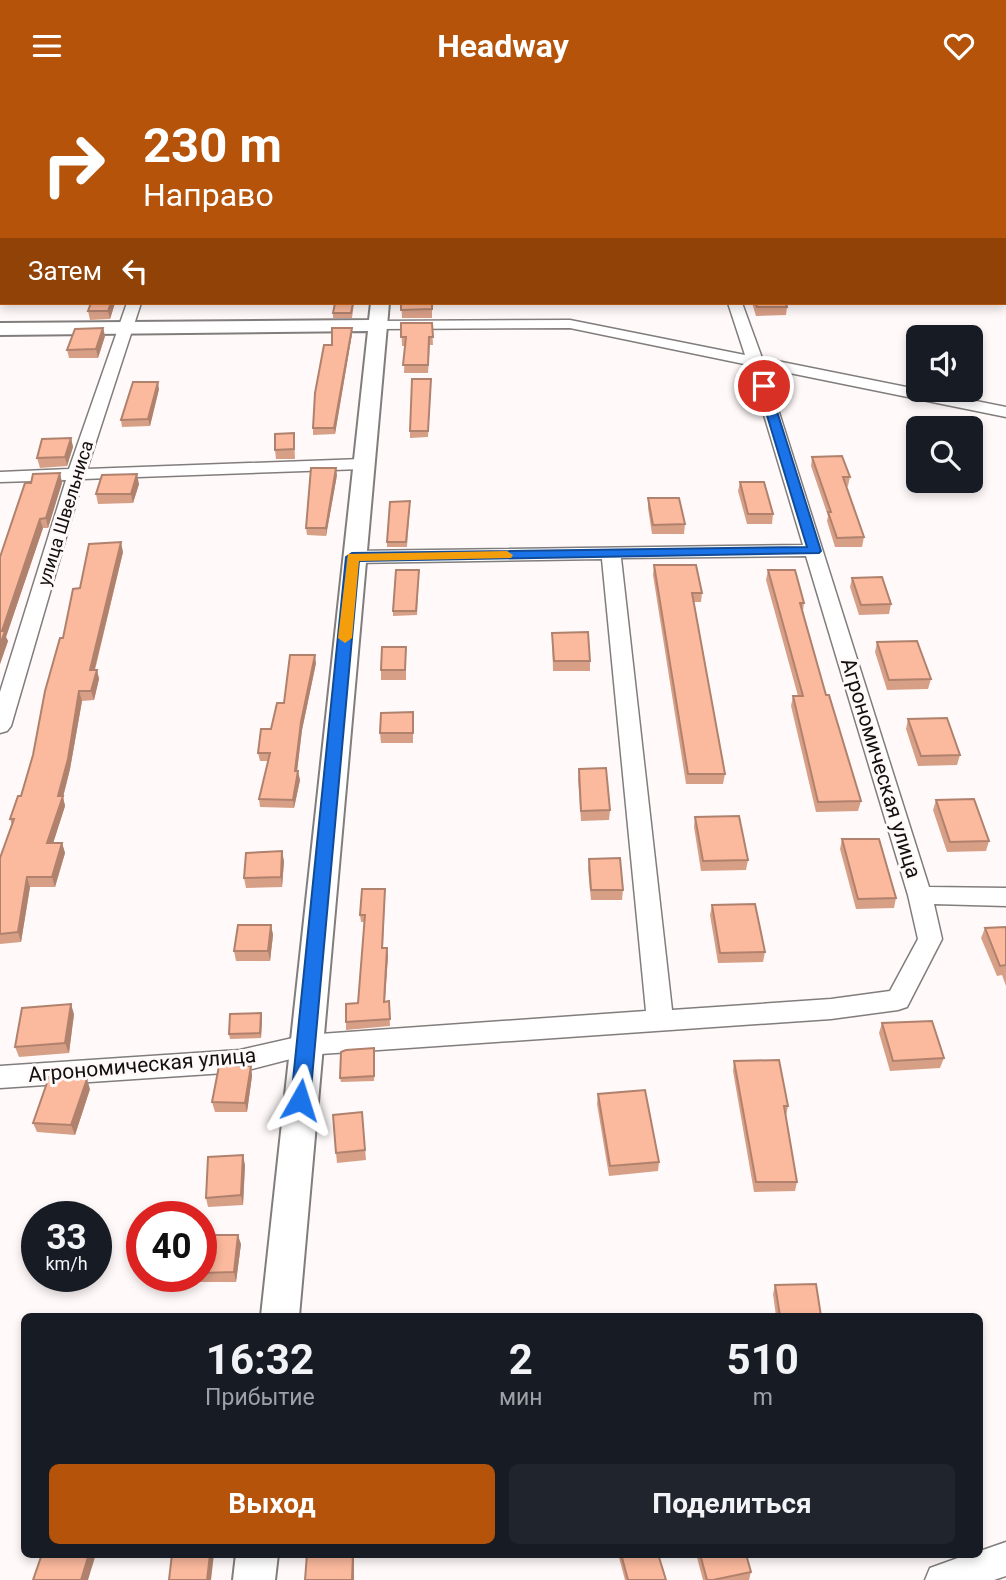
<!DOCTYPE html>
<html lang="ru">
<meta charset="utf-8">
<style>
:root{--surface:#171b24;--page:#20242c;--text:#f1f3f6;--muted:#9ea1a6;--accent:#b45309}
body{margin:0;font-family:Roboto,sans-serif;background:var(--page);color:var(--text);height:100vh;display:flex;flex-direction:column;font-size:26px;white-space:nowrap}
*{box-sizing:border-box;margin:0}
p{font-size:23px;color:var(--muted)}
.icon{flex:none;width:38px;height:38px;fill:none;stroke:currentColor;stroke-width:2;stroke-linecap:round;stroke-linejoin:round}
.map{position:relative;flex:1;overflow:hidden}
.side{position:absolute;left:21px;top:1222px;width:962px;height:245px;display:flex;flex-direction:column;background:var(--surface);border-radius:10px;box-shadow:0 4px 10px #0003}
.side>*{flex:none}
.top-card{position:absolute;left:0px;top:0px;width:1006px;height:214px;box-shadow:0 4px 10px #0003;background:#b45309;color:#fff;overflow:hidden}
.tools{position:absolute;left:906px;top:234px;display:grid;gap:14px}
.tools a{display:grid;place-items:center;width:77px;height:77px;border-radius:10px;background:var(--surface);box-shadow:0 4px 10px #0003;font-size:35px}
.speed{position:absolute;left:21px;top:1110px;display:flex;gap:14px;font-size:35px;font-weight:700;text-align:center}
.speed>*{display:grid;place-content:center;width:91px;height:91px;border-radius:50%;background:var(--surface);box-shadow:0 4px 10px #0003;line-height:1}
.speed small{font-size:18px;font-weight:400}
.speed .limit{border:10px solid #d22;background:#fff;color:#111}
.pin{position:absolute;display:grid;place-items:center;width:60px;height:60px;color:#fff;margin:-30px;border:4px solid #fff;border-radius:50%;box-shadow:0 2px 7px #0007}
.me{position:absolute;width:77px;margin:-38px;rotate:6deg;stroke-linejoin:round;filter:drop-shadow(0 0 5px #0008)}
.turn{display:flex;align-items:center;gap:24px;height:147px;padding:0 28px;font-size:32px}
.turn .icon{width:91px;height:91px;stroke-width:2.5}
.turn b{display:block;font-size:49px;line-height:60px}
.then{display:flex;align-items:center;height:66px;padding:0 28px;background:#0003;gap:14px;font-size:26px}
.eta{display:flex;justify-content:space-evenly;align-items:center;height:119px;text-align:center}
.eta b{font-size:42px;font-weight:700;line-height:49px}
.action{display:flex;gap:14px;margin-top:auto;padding:14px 28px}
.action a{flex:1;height:80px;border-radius:10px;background:var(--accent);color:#fff;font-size:28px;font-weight:700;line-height:80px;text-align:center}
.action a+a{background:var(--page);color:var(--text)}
header{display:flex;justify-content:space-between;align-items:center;height:91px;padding:0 28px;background:var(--accent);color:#fff;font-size:32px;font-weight:700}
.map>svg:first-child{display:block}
</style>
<header><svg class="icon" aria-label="menu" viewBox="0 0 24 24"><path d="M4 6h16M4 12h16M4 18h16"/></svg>Headway<svg class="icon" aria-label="heart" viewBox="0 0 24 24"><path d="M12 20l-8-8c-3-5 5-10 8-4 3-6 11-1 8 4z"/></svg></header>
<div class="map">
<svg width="1006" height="1489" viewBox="0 0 1006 1489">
<rect width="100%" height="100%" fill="#fffaf9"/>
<!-- green -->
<path fill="#f9c9b5" d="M210,0h383l-1,2z"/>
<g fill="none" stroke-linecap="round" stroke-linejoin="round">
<defs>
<g id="minor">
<path d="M127,212h14l-54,166 275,-10 9,5 -9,5 -279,10 -72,247 -4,5 -7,2v-41l66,-212 -66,2v-10l69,-3z"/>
<path d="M728,212h14l20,55 244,49v10l-241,-49 164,519 77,1v18l-72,-2 8,35 -35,68 -9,3 -67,9 -525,36 -66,17 -240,16v-22l240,-16 66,-15 340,-24 -44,-452 -249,4 -9,-6 9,-6 450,-6 -54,-180 -179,-37 -193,1 -7,-4 7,-4 193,-1 175,35zM806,465l102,339 10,44 -28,52 -59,8 -159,11 -51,-452z"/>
<path d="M1006,1451v34l-12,4h-69l5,-12 39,-14h11v-3z"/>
</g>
<g id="tertiary">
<path d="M195,0h14l1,2h-14z"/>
<path d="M371,212h18l-90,1013h-38l107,-985 -368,4v-12l369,-3z"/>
<path d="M236,1463h42l-3,26h-42z"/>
</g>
</defs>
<!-- minor casing -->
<use href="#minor" stroke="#817d7c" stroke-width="3"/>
<!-- tertiary casing -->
<use href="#tertiary" stroke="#817d7c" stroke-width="4"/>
<!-- minor -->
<use href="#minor" fill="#fff" fill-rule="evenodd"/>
<!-- tertiary -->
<use href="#tertiary" fill="#fff" fill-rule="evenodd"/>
</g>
<!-- wall -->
<g fill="#d89f87">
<path d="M115,212l-5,16 -20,1 -2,-9z"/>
<path d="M354,212l-2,15h-19v-5z"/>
<path d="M401,212h31v15h-30z"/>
<path d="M752,212h34l1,4 -1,8 -30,1z"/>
<path d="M401,232h31l1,22h-3l-2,28h-24l1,-27h-3z"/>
<path d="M103,237l2,8 -7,22h-29l-2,-8z"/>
<path d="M352,237v6l-17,100 -22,1v-7l19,-83z"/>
<path d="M431,295l-3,51 -18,1v-7z"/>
<path d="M159,298l-9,37 -28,1 -1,-7z"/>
<path d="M294,342l1,26h-19l-1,-9z"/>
<path d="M71,347l2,9 -6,19 -27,2 -3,-10z"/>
<path d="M812,366l38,20 -2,9 -2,1 18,50 -2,10h-27l-8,-26 1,-5 -17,-50z"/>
<path d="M60,382l2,10 -14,45h-5l-37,109 2,4 -8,23v-107l31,-74z"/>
<path d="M337,384l-11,61 -19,-1 -1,-7z"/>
<path d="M740,391l33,32 -1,10h-25l-9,-33z"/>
<path d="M139,393l-6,19 -35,1 -2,-10z"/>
<path d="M648,407l37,26 -1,10h-32l-4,-26z"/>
<path d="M410,415l-3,41h-20v-5z"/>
<path d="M123,461l-28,118h2l2,9 -5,21 -12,1 -12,68 -7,28 2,9 -12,37h9l3,10 -10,34h-25l-9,55 -21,2v-86l12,-33 -2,-6 11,-23 12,-41 30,-117z"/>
<path d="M654,474l48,28 -1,9h-7l31,172 -2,10h-37l-33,-209z"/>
<path d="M768,479l36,33 -1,8 23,84 35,106 -3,10 -42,1 -25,-106 2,-10h5l-32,-116z"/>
<path d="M419,484l-2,40 -24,1v-5z"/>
<path d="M852,487l39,26 -2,10 -30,1 -9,-28z"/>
<path d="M552,542l38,28v10h-37z"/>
<path d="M877,551l54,37 -3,10 -41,1 -12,-38z"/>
<path d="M406,556v33h-25v-10z"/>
<path d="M316,572l-14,67 -5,41 3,9 -6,28 -34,-1 -1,-8 9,-38h-8l-2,-8 26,-50z"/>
<path d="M413,621v31h-32l-1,-10z"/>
<path d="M908,628l52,36 -3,10 -39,1 -12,-37z"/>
<path d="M579,678l31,41 -1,10 -28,1 -3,-42z"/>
<path d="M936,709l53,41 -3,10 -39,1 -14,-42z"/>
<path d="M695,726l53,43 -2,10 -45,1 -7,-44z"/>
<path d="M842,748l54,59 -2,10 -38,1 -16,-60z"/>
<path d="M589,768l34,31 -1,10h-31l-3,-31z"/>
<path d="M284,770l-2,26 -36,1 -2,-10z"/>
<path d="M385,805l-2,52h4l1,8 -3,46 4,-1 1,25 -44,4v-8l12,-19 6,-81h-3l-1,-7z"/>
<path d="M712,814l53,47 -2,10 -45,1 -8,-48z"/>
<path d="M271,834l2,10 -3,26h-34l-2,-10z"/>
<path d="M1006,836v59l-4,-11 -5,1 -16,-38 4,-10z"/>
<path d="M261,922l1,5 -1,20 -31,1 -1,-5z"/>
<path d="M74,923l-5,39 -50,4 -4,-10z"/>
<path d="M882,932l62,35 -4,10 -50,3 -11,-38z"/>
<path d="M375,962l-1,28 -33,1 -1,-4z"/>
<path d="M734,970l54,45 -2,10 11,66 -2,9 -41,1 -21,-121z"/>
<path d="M251,975l1,10 -5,36h-32l-3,-10z"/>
<path d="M90,998l-15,46 -38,-3 -4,-9z"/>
<path d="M598,1003l61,68 -1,9 -49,5 -12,-72z"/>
<path d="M362,1021l4,48 -29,3 -1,-10z"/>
<path d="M245,1074l-2,40 -35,2 -2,-9z"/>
<path d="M201,1144l40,9 -5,38h-39l-2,-6h6z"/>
<path d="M775,1194l46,31h-45l-3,-22z"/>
<path d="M618,1463h40l8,26h-41z"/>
<path d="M696,1463h50l5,18 -2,8h-46z"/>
</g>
<!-- shaded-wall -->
<g fill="#b0826e">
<path d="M2,181v12l-2,3v-11z"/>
<path d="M111,212h4l-5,16 -2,-8z"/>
<path d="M103,237l2,8 -7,22 -2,-9z"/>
<path d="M352,237v6l-17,100 -1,-6z"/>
<path d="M158,291l1,7 -9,37 -2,-7z"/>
<path d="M71,347l2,9 -6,19 -2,-9z"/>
<path d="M336,377l1,7 -11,61v-8z"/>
<path d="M60,382l2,10 -14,45 -2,-10z"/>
<path d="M137,383l2,10 -6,19 -2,-9z"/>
<path d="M40,428l3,9 -37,109 2,4 -8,23v-19l2,-14z"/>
<path d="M121,451l2,10 -31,128 -2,-10z"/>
<path d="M315,564l1,8 -14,67 -6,50 -1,-9 6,-49z"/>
<path d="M97,579l2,9 -5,21 -3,-9z"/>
<path d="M79,600l3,10 -12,68 -7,28 2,9 -15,47 -3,-10z"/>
<path d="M298,680l2,9 -6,28 -1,-8z"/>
<path d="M62,752l3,10 -10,34 -3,-10z"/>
<path d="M282,760l2,10 -2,26 -1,-10z"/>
<path d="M27,786l3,10 -9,55 -3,-10z"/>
<path d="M271,834l2,10 -3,26 -2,-10z"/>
<path d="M387,857l1,8 -4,53v-7z"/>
<path d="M71,913l3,10 -5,39 -4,-10z"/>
<path d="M261,922l1,5 -1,20 -1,-5z"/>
<path d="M251,975l1,10 -5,36 -2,-9z"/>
<path d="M87,988l3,10 -15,46 -4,-10z"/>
<path d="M243,1064l2,10 -2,40 -2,-10z"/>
<path d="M238,1144l3,9 -5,38 -2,-10z"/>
<path d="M89,1463h7l-8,26h-7z"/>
<path d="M210,1463h4l-3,26h-4z"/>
<path d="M353,1463l1,5v21h-2z"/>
</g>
<!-- building -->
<g fill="#fbb99d" stroke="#b0826e" stroke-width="2">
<rect x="37" y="0" width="27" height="2"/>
<path d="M1,122h1v59l-2,4z"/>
<path d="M91,212h20l-3,8h-20z"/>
<path d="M335,212h18l-2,10h-18z"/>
<path d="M401,212h31v6l-31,1z"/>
<path d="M756,212h30l1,4h-30z"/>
<path d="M401,232h31l1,14h-4l-1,28h-25l3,-28h-5z"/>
<path d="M103,237l-7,21 -29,1 8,-21z"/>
<path d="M332,237h20l-18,100h-21l2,-35 9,-48h8z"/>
<path d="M412,288h19l-3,52h-18z"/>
<path d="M133,291h25l-10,37 -27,1z"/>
<path d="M294,342v16l-19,1v-16z"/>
<path d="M71,347l-6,19 -28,1 5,-19z"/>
<path d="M842,365l8,21h-7l21,60 -27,1 -9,-26h3l-19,-55z"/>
<path d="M311,377h25l-10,60h-20z"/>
<path d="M60,382l-14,45 -6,1 -38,112h3l-5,14v-88l25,-74h6l2,-9z"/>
<path d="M137,383l-6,20h-35l6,-19z"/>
<path d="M740,391h24l9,32h-25z"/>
<path d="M648,407h31l6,26 -32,1z"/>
<path d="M410,410l-4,41h-19l3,-40z"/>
<path d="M121,451l-31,128h7l-6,21h-12l-11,68 -10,37h5l-16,47h15l-10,34h-25l-9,55 -18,2v-76l14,-39h-4l8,-23h3l12,-41 12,-64 15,-53h3l10,-49 7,-1 9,-44z"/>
<path d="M654,474h42l6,28h-10l33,181h-37z"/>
<path d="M396,479h23l-3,41h-23z"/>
<path d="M768,479h27l9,33h-4l26,92h3l32,106 -43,1 -25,-106h10z"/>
<path d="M882,486l9,27 -30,1 -9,-27z"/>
<path d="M588,541l2,29h-36l-2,-28z"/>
<path d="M917,550l14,38 -42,1 -12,-38z"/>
<path d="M382,556h24l-1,23h-24z"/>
<path d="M290,564h25l-14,67 -6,49h3l-5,29 -34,-1 11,-46h-12l3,-24h10l6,-26h7z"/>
<path d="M413,621v21h-33l1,-20z"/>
<path d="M947,627l13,37 -39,1 -13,-37z"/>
<path d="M606,677l4,42 -29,1 -2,-42z"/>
<path d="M974,708l15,42 -39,1 -14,-42z"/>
<path d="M739,725l9,44 -45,1 -8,-44z"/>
<path d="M842,748h37l17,59 -38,1z"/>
<path d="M282,760l-1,26 -37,1 2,-25z"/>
<path d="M620,767l3,32h-32l-2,-31z"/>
<path d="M362,798h23l-3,59h5l-3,54 5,-1 1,18 -44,3v-18l12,-1 7,-88h-5z"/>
<path d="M755,813l10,48 -45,1 -8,-48z"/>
<path d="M238,834h33l-3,26h-34z"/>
<path d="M1006,836v38l-6,1 -15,-38z"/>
<path d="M71,913l-6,39 -50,4 7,-39z"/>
<path d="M261,922l-1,20 -31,1 1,-20z"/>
<path d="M932,930l12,37 -51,3 -11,-38z"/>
<path d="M374,957v28l-34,2 1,-26 5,-2z"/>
<path d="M779,969l9,46h-4l13,76h-41l-22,-121z"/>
<path d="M219,975h32l-6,37 -33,-1z"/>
<path d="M49,986l38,2 -16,46 -38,-2z"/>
<path d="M645,999l14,72 -49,4 -12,-72z"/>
<path d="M362,1021l3,38 -29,3 -3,-38z"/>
<path d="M243,1064l-2,40 -35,3 2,-41z"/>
<path d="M201,1144h37l-4,37 -33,1z"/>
<path d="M816,1193l5,32h-41l-5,-31z"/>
<path d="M42,1463h47l-8,26h-48z"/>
<path d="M172,1463h38l-3,26h-38z"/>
<path d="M307,1463h46l-1,26h-47z"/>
<path d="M621,1463h37l8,26h-38z"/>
<path d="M700,1463h46l5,18 -38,8h-6z"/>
</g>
<!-- route -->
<path fill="#1a73e8" stroke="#114b97" stroke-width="2" d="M760,293l9,2 52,165 -2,2 -460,8 -49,539 -3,5 -7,2 -6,-2 -3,-5 55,-543 6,-4 455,-6 -49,-161z"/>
<!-- slow -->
<path fill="#f59e0b" d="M507,460l6,4 -2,3 -152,3 -7,77 -7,5 -7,-5 10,-84z"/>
<g text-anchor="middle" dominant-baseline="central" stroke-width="6" stroke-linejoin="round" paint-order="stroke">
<!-- far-street labels -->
<g font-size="18" fill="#110f0f" stroke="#fffaf9">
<text transform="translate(65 422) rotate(-73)">улица Швельниса</text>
</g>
<!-- street labels -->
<g font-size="21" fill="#110f0f" stroke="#fffaf9">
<text transform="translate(881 677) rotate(73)">Агрономическая улица</text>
<text transform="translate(142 974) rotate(-5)">Агрономическая улица</text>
</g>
</g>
</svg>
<div class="tools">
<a><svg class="icon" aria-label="sound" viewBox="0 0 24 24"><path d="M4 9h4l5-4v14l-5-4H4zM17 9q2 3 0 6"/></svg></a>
<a><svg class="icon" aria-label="search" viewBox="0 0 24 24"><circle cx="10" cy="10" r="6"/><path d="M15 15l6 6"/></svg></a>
</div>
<div class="speed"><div>33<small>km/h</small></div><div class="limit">40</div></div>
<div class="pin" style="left:764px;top:295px;background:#d93025"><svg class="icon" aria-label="arrive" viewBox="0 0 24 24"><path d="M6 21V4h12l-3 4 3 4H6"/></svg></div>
<svg class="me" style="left:300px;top:1009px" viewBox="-20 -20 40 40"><path d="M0-17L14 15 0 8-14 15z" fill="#1a73e8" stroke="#fff" stroke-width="4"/></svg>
<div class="top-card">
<div class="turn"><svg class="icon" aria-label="right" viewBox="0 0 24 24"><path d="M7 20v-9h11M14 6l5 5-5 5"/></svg><div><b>230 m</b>Направо</div></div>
<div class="then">Затем<svg class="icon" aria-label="left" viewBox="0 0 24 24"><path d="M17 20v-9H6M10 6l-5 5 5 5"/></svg></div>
</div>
<section class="side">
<div class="eta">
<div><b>16:32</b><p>Прибытие</p></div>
<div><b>2</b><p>мин</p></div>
<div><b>510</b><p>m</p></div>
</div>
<div class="action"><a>Выход</a><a>Поделиться</a></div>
</section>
</div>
